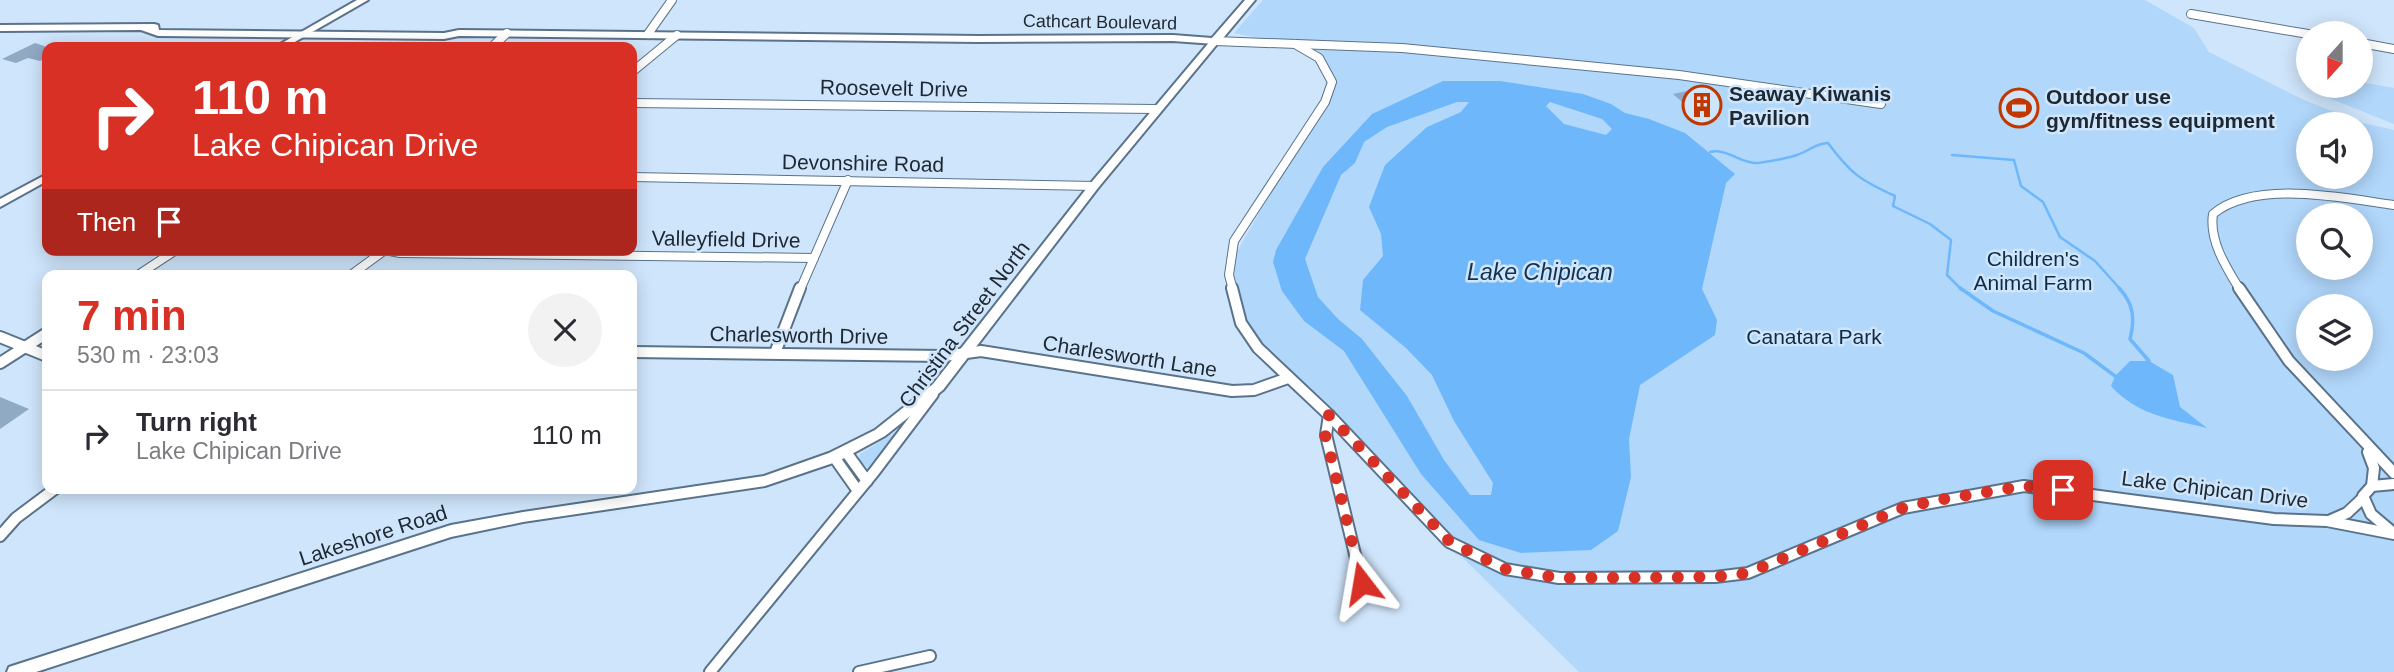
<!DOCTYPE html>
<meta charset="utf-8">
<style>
:root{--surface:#fff;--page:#f2f2f3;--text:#2b2b33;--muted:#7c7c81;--line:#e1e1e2;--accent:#d93025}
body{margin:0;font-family:Helvetica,sans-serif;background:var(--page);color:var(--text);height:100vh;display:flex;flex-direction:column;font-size:26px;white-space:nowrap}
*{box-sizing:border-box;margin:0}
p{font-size:23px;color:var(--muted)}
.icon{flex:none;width:38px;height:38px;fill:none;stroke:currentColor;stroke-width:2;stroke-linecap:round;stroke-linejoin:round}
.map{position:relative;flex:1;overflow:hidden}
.details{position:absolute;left:42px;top:270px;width:595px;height:224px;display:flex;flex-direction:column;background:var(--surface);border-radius:14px;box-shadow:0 4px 18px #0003}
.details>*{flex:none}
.guide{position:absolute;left:42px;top:42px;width:595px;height:214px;border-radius:14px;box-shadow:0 4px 18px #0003;background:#d93025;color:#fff;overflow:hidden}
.needle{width:46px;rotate:201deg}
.fabs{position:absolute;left:2296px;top:21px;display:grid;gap:14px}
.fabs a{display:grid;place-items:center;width:77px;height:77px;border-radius:50%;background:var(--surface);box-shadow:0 4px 18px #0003;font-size:35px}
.pin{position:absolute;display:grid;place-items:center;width:60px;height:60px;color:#fff;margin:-30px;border-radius:14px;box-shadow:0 4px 10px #0006}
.me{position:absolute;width:77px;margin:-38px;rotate:346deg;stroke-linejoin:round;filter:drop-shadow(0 0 5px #0008)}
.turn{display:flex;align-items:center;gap:24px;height:147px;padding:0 35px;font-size:32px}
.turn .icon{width:91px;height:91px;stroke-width:2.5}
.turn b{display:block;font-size:49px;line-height:60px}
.then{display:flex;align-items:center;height:66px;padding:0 35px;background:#0003;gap:14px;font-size:26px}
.round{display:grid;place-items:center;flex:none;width:74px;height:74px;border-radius:37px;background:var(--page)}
.overview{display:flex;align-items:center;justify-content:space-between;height:119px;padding:0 35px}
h1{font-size:42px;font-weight:800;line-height:52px;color:var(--accent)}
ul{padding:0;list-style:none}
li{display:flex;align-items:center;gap:21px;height:91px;padding:0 35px;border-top:2px solid var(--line)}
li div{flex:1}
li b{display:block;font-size:26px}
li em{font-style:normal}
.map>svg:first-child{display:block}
</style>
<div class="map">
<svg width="2394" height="672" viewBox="0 0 2394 672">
<rect width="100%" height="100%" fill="#cfe5fb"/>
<!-- green -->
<g fill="#b1d7fb" fill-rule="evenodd">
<path d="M1263,0h882l49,28 15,24 93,47 57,23 35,8v542h-815l-117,-115 -204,-209 -23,-44 -1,-47 88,-155 7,-20 -12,-24 -29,-14 -54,-11zM2308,124h53v53h-53zM2308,215h53v53h-53zM2308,306h53v53h-53z"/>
<path d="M2361,82l33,6v36l-75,-30 -2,-8h44z"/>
<path d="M897,431l-28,38 -10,-9 1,-6z"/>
</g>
<!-- water -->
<g fill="#6eb7fa" fill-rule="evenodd">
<path d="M1443,81h57l83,13 28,10 14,9 24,6 36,14 50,41 -9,9 -24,106 15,31 -2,15 -75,50 -11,54 2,38 -13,54 -27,19 -70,3 -42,-13 -58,-66 -77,-123 -40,-30 -22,-30 -9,-29 3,-12 47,-83 49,-53zM1457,102h12l-8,10 -34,15 -42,38 -16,42 12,27 2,22 -20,24 -3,30 46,38 26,27 22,46 39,62 -2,12h-21l-26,-35 -37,-64 -45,-57 -24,-20 -20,-22 -13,-38 36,-84 14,-12 9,-21 23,-15zM1550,102l52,17 10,10 -6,6 -42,-11 -18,-18z"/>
<path d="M2130,361h19l24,14 7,32 27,21c-37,-9 -70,-13 -96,-42l4,-10z"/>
</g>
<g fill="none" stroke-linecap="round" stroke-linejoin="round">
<!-- stream-far1 -->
<g stroke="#6eb7fa" stroke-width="2.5">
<path d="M1710,152c18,-4 30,12 48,11 13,-2 27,-4 39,-8 12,-4 19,-12 31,-12 23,31 32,37 67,53l-2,10 37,18 21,16 -4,35 15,15"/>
<path d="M1952,155l62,5 7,26 22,16 17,35 35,24 26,29"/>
</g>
<!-- stream -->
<g stroke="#6eb7fa" stroke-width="3.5">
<path d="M1960,288l33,23 91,42 31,23"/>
<path d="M2119,288c15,16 16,31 11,51l19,22"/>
</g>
</g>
<!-- building -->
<g fill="#90aac4">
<path d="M35,43l12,4v11l-7,3 -12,-3 -12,5 -14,-4z"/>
<path d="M1687,91l8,6 11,-2 17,13 -26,7 -24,-21z"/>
<path d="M0,397l29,12 -29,20z"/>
</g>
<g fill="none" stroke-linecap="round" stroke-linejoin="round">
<defs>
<g id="minor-far1">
<path d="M2191,14l117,20"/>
<path d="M648,34l24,-34"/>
<path d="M1215,41l187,7 277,27 202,29"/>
<path d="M2361,43l33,6"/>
<path d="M492,47l15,-14"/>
<path d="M632,72l45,-37"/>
<path d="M632,103l524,6"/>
<path d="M632,177l462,9"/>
<path d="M385,250l15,3 414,5"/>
<path d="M138,275l38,-25"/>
<path d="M351,275l34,-25"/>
<path d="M800,290l48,-110"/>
<path d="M1233,290l-4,-15 5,-34 91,-139 7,-20 -13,-24 -24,-14"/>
<path d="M2240,290c-14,-23 -31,-49 -27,-76 42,-35 130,-16 181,-9"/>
</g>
<g id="minor">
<path d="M1232,288l9,35 17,25 71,67 120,127 56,27 54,9 156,-1 33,-4 155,-65 121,-22 250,33 53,2 67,13"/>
<path d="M2239,288l50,73 105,112"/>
<path d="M0,337l47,19"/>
<path d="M632,352l312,4 37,-5 251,40 22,-1 34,-12"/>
<path d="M775,353l25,-65"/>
<path d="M0,363l47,-30"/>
<path d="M1329,415l-3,20 36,148"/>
<path d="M846,452l21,29"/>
<path d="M2368,452l6,16 -2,18"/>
<path d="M834,457l24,34"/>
<path d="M2331,520l16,-7 16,-15"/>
<path d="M2391,531l-20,-17 -8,-18 9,-10 22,-2"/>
<path d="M0,536l16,-18 40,-30"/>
<path d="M710,672l164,-200 59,-78"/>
<path d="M859,672l71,-16"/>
</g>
<g id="tertiary">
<path d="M357,0h11l-82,47h-11z"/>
<path d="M1215,38l5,3 -2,2 -120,145 -155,202 -58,46 -46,25 -74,25 -242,36 -72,15 -415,135h-29l2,-5 6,-2 436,-140 72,-13 241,-36 65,-23 46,-23 58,-46 157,-200 122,-145z"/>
<path d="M47,174v7l-47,26v-8z"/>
</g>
<path id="secondary" d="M1245,0h10l-36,43 -4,1 -42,-3 -194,1 -520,-6 -15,3 -286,-3 -17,-6 -141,1v-6l154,-1 4,1 1,5 285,3 15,-3 520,6 194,-1 39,3z"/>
</defs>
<!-- minor-far1 casing -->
<use href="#minor-far1" stroke="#5a738a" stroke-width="10"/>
<!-- minor casing -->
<use href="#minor" stroke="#5a738a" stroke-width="14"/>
<!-- tertiary casing -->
<use href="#tertiary" stroke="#5a738a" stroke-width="4"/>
<!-- secondary casing -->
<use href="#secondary" stroke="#5a738a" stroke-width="4"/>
<!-- minor-far1 -->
<use href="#minor-far1" stroke="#fff" stroke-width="8"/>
<!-- minor -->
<use href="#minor" stroke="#fff" stroke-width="10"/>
<!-- tertiary -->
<use href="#tertiary" fill="#fff" fill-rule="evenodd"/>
<!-- secondary -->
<use href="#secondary" fill="#fff" fill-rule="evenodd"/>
</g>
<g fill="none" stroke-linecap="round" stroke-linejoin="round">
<!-- route -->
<path stroke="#d93025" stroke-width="12" stroke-dasharray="0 21.6" d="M1362,583l-34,-138 -3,-10 4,-20 121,127 55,27 54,9 156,-1 33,-4 155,-65 29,-7 92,-15 39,4"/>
</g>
<!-- icons -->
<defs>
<symbol id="building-ring" viewBox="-11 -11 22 22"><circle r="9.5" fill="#cfe5fb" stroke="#c03800" stroke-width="1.5"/><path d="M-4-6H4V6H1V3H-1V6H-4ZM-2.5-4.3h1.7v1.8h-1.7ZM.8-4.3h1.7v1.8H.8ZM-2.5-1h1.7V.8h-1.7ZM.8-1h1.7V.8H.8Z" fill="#c03800"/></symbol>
<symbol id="stadium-ring" viewBox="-11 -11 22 22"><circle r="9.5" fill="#cfe5fb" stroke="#c03800" stroke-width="1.5"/><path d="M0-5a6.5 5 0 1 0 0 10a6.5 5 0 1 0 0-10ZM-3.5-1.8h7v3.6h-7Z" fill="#c03800"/></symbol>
</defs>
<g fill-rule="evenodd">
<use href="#building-ring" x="1680" y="83" width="44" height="44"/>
<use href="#stadium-ring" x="1997" y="86" width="44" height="44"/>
</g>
<g text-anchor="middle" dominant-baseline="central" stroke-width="5" stroke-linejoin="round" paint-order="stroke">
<!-- far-street labels -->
<g font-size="18" fill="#1d2832" stroke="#cfe5fb">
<text transform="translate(1100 22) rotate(1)">Cathcart Boulevard</text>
</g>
<!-- street labels -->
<g font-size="21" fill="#1d2832" stroke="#cfe5fb">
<text transform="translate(894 88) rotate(1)">Roosevelt Drive</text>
<text transform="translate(863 163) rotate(1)">Devonshire Road</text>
<text transform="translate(726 239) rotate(1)">Valleyfield Drive</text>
<text transform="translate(964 324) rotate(-53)">Christina Street North</text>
<text transform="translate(799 335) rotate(1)">Charlesworth Drive</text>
<text transform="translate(1130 356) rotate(9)">Charlesworth Lane</text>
<text transform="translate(2215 489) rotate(7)">Lake Chipican Drive</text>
<text transform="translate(373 535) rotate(-18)">Lakeshore Road</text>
</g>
<!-- poi labels -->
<g font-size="21" font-weight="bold" fill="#1d2832" stroke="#cfe5fb" text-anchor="start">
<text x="1729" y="93">Seaway Kiwanis<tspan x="1729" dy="24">Pavilion</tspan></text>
<text x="2046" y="96">Outdoor use<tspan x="2046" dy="24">gym/fitness equipment</tspan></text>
</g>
<!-- park labels -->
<g font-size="21" fill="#0d2c46" stroke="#cfe5fb">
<text x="2033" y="258">Children's<tspan x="2033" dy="24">Animal Farm</tspan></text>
<text x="1814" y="336">Canatara Park</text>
</g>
<!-- water labels -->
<g font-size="23" font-style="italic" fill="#13324d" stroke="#cfe5fb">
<text x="1540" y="272">Lake Chipican</text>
</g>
</g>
</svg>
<div class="fabs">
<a><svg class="needle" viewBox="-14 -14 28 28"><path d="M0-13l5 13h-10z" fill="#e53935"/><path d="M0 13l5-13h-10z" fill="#7c7c81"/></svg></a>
<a><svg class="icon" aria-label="sound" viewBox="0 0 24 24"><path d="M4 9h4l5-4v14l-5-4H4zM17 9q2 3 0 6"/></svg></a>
<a><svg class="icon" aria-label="search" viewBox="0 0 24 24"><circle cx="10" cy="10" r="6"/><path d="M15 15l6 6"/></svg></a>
<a><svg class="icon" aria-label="layers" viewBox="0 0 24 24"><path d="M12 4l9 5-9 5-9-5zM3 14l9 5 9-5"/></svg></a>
</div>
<div class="pin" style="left:2063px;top:490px;background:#d93025"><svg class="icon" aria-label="arrive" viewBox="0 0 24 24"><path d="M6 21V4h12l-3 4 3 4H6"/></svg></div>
<svg class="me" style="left:1362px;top:583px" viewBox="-20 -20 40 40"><path d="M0-17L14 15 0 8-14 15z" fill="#d93025" stroke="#fff" stroke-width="4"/></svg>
<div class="guide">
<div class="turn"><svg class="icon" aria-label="right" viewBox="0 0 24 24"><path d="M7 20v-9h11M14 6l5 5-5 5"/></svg><div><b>110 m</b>Lake Chipican Drive</div></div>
<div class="then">Then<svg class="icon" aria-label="arrive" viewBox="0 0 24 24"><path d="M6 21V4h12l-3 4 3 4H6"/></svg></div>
</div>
<section class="details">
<div class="overview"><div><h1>7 min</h1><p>530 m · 23:03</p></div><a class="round"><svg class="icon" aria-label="close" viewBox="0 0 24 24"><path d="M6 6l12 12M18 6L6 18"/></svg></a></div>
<ul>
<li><svg class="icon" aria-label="right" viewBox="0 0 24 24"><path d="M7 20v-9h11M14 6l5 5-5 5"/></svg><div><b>Turn right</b><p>Lake Chipican Drive</p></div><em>110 m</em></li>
</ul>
</section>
</div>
